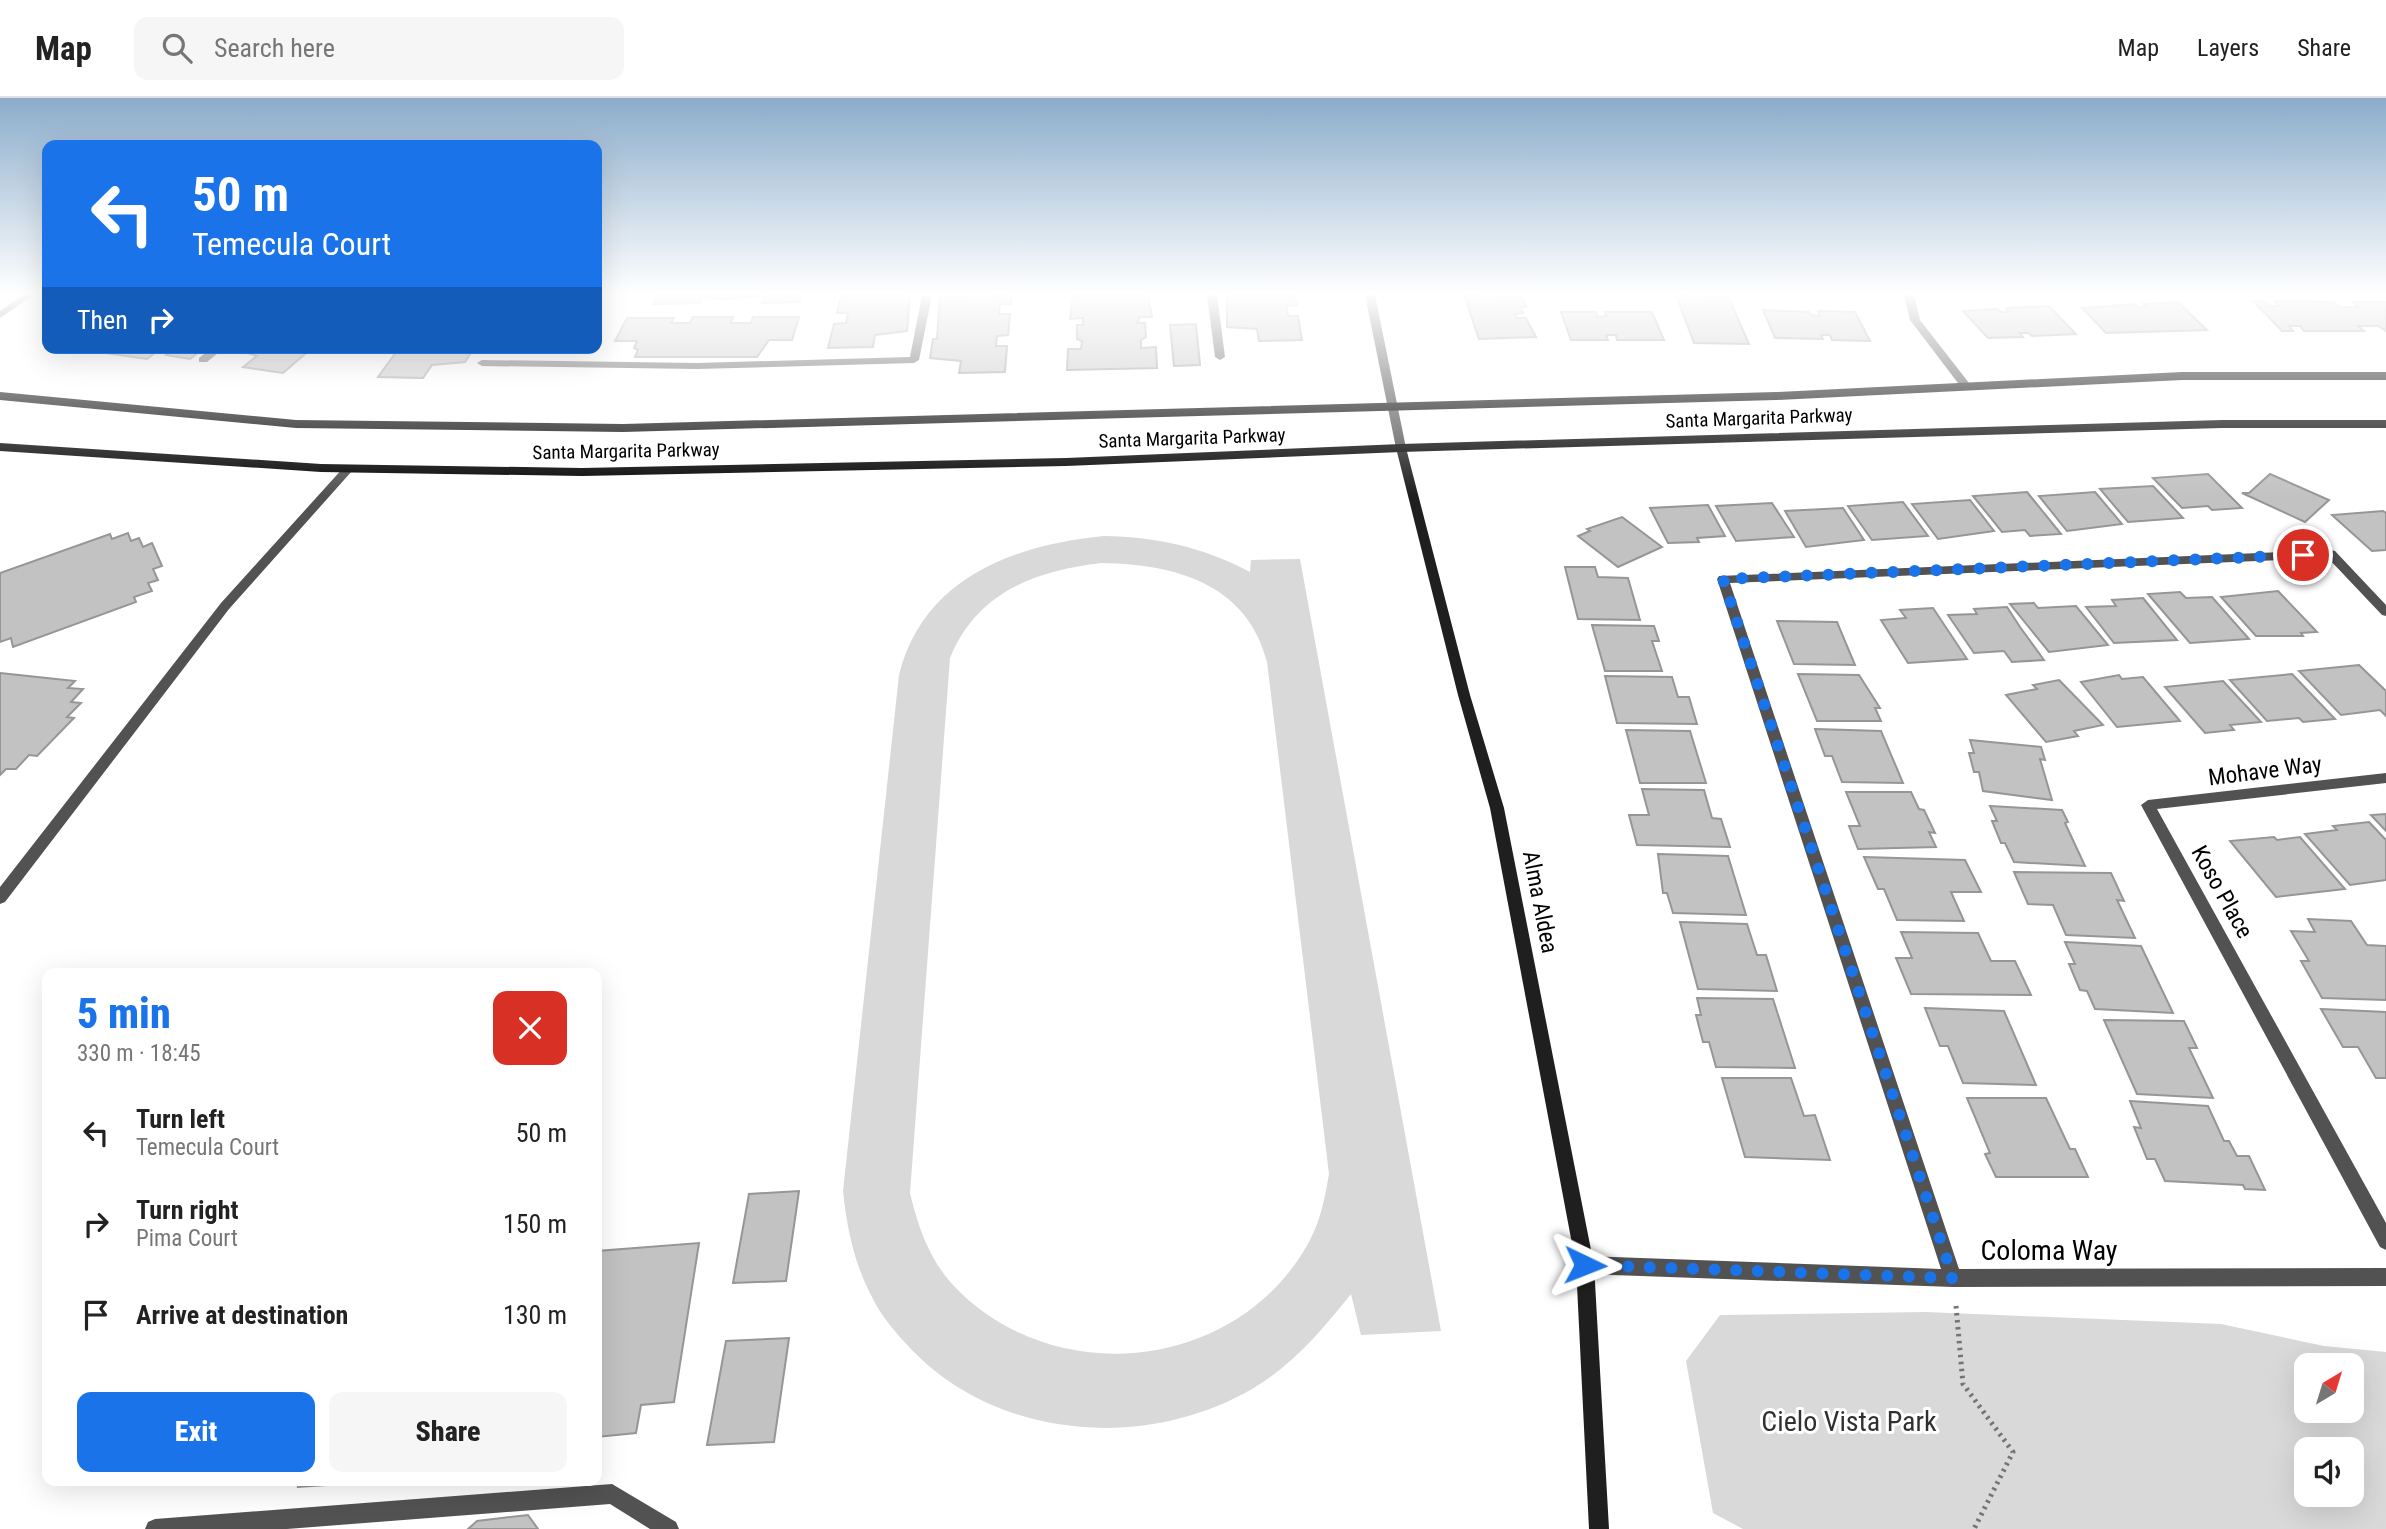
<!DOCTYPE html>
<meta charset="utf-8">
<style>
:root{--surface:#fff;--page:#f6f6f6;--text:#222;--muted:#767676;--line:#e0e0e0;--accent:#1a73e8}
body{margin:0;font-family:"Roboto Condensed",sans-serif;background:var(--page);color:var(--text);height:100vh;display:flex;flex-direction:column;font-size:26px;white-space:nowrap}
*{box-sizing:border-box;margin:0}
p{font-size:23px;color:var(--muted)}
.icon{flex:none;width:38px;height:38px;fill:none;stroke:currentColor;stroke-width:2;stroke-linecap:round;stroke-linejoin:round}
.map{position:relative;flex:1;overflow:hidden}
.side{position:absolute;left:42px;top:870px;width:560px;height:518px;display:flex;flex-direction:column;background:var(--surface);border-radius:14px;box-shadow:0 7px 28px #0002}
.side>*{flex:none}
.hud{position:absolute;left:42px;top:42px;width:560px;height:214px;border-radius:14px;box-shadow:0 7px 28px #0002;background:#1a73e8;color:#fff;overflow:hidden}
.needle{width:46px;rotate:38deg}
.tools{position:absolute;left:2294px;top:1255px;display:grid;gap:14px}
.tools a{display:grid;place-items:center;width:70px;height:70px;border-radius:14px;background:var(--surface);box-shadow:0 7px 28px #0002;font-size:35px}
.pin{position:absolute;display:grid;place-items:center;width:60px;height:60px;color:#fff;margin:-30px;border:4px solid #fff;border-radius:50%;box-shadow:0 2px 7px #0007}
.me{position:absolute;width:77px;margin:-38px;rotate:92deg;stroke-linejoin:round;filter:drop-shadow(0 0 5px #0008)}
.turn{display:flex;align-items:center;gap:24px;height:147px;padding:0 35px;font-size:32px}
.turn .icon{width:91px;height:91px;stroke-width:2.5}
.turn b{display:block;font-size:49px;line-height:60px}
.then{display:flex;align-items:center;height:66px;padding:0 35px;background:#0003;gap:14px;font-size:26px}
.round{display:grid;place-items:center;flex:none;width:74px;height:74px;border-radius:14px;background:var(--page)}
.summary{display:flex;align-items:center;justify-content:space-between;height:119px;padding:0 35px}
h1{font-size:42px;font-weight:800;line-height:52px;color:var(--accent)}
.cta{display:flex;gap:14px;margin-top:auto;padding:14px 35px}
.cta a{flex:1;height:80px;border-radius:14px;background:var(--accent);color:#fff;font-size:28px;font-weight:800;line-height:80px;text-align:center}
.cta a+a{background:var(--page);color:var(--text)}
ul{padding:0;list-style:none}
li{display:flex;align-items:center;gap:21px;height:91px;padding:0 35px}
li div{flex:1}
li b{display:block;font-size:26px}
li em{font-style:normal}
header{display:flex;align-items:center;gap:42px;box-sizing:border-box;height:98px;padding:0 35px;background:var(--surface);border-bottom:2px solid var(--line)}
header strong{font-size:33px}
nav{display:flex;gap:38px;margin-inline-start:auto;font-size:24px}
.search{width:490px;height:63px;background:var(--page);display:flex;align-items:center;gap:18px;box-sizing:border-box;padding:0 24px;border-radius:14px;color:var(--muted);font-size:26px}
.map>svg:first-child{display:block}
</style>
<header>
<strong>Map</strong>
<div class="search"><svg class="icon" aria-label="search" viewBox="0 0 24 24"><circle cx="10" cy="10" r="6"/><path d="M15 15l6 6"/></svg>Search here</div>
<nav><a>Map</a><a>Layers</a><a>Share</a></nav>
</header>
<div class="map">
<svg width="2386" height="1431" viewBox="0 0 2386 1431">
<rect width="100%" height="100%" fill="#fff"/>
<!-- green -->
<g fill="#d9d9d9" fill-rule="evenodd">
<path d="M1104,438c53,1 99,11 146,36l1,-12 49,-1 141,772 -80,4 -10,-41c-30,37 -57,70 -99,95 -107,62 -255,51 -342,-41 -14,-15 -29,-32 -38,-51 -18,-34 -25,-68 -29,-106l56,-516c24,-97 114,-130 205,-139zM1101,465c73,1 146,20 166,99l62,512c-4,23 -8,45 -19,66 -69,130 -253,152 -354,48 -26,-26 -38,-61 -46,-95l40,-535c27,-66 85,-87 151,-95z"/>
<path d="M1926,1214l295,12 103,22 62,6v177h-643l-30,-16 -27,-152 34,-46zM2306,1267h46v45h-46zM2306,1351h46v45h-46z"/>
</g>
<!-- building -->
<g fill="#c2c2c2" stroke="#969696" stroke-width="2">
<path d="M657,197h144l-2,7 -37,1 3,-7 -44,3 -19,-2 -2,6 -46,1z"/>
<path d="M841,197h69l-3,36 -32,4 -2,12 -45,1 6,-24 12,-1 2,-10h-11z"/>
<path d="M1011,197v9h-11l-1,10h11l-2,21 -11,1 -1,10h11l-2,26 -46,1 2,-12 -31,-3 3,-19h4l3,-43z"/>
<path d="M1073,197h75l4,22h-12l-3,6h8l1,14 -5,3v8l15,-1 1,21 -90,2 1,-21h13l1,-8 -5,-2v-14h6v-7l-13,1z"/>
<path d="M1227,197h68l2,10 -11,1 2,10h10l4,24 -43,1 -2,-12 -30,-2z"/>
<path d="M1464,197l58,1 4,11h-6l3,6 -8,1 2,4h9l10,19 -57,2z"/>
<path d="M1676,197l52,1 21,48 -55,-1z"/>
<path d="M2253,203h11l6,5h10l-5,-5 58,1 6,5h20l-6,-5h33v29l-8,-5h-20l6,5h-60l-4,-5h-11l4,5h-11z"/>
<path d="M2178,204l29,28 -101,3 -24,-25 52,-4 4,3h9l-4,-3z"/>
<path d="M2049,208l27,28 -44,2 -4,-3h-8l3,4 -35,1 -25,-27 34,-2 4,3h8l-3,-4z"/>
<path d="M1763,212l46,2 2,3 9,1 -2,-5 37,1 15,29 -38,-1 -2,-5h-9l2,4 -48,-1z"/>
<path d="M1561,214h35l2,5 9,-1 -2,-4h47l12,28h-47l-1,-5h-10l2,5h-37z"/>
<path d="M693,219h40l-2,6h20l2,-6h46l-7,23h-23l-12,17h-122l3,-7 -4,-2 3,-7h-22l12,-23h47l-3,5h19z"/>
<path d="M1196,226l4,41 -26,1 -4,-41z"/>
<path d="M70,250h91l-14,11z"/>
<path d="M176,250h28l-14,11 -24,-4z"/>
<path d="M312,250l-29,25 -40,-6 14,-11 -23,-7z"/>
<path d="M410,250h64l-9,14 -33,3 -9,13 -45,-1 19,-26h12z"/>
<path d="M2208,376l34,34 -30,2 -4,-4 -26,2 -29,-30z"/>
<path d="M2270,376l59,26 -24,22 -63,-29h7z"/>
<path d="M2153,388l30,32 -55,4 -28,-33z"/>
<path d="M2027,394l34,42 -31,2 -5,-6 -23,2 -29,-36z"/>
<path d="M2095,394l27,32 -55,7 -28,-35z"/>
<path d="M1970,402l24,31 -56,8 -26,-35z"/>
<path d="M1903,404l25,34 -56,4 -24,-34z"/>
<path d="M1772,405l22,34 -58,4 -20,-35z"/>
<path d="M1708,407l17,31 -28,2 2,4 -31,1 -18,-35z"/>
<path d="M1843,410l21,32 -58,7 -21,-36z"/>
<path d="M2383,413l3,2v37l-14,1 -40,-36z"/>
<path d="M1622,419l40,30 -44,20 -40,-31 12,-5 -3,-2z"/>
<path d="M128,435l3,8 8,-3 4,9 9,-4 10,23 -9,3 5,11 -10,3 4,8 -18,6 2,5 -123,45 -2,-9 -11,4v-69l110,-39 2,5z"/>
<path d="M1565,469h30l3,10 30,1 12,42 -62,-1z"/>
<path d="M2278,493l39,41 -16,1 2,3h-47l-35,-39z"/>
<path d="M2180,494l6,6 26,-1 37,42 -59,4 -42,-49z"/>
<path d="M2143,500l34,42 -63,3 -28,-36 30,-1 -4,-6z"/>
<path d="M2034,505l4,5 38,-2 32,39 -59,7 -39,-48z"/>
<path d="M2007,509l13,20 24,33 -32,2 -8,-11 -30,2 -26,-38 29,-1 -3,-5z"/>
<path d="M1933,510l34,51 -59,4 -27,-43 25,-2 -6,-8z"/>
<path d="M1777,523l60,1 18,43 -61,-1z"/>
<path d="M1592,527l62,1 5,15h-7l10,30h-57z"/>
<path d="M2359,567l27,26v25l-6,-6 -39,5 -42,-44z"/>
<path d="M0,575l75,8 -7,7 15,1 -12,13 10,1 -14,14 7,1 -37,38 -8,-1 -13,14h-10l-6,6z"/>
<path d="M1798,576l61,1 21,33h-5l6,13h-64z"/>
<path d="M2292,576l43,45 -32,3 -4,-4 -32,3 -37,-41z"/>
<path d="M2119,577l3,4 21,-2 37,44 -63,6 -36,-45z"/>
<path d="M1605,578l67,1 6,20h11l8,27 -80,-1z"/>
<path d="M2059,582l44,45 -29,6 4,5 -32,6 -40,-47 31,-6 -4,-4z"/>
<path d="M2223,583l38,41 -31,3 4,5 -29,3 -40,-46z"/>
<path d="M1815,631l66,2 22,52 -61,-1 -10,-26h-7z"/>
<path d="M1626,632l64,1 16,52h-66z"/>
<path d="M1970,642l71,7 4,13 -5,-1 12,41 -69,-9 -4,-19h-5l-5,-19h5z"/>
<path d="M1642,691l62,1 8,28 9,1 9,28 -93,-2 -8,-30h20z"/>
<path d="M1846,694h65l8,17 5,1 11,23 -6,-1 7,15 -78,2 -9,-23h11z"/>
<path d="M1990,708l72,4 6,12 -3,1 20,43 -71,-4 -9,-19h-4l-9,-22h5z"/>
<path d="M2386,716v17l-15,-16z"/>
<path d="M2369,724l17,18v40l-36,5 -45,-51 32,-4 -4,-4z"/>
<path d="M2274,739l3,3 23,-3 45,52 -69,8 -46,-56z"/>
<path d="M1658,756l70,2 18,59 -73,-2 -6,-20h-4z"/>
<path d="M1864,759l101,3 16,32h-30l13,29 -67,-1 -13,-31h-6z"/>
<path d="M2014,774l97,1 13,28 -7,-1 18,38 -69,-3 -13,-30 -25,-1z"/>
<path d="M2308,821l43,2 16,24 19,1v54l-64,-2 -21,-37h8l-18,-30 24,1z"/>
<path d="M1680,824l67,2 10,31h9l11,36 -79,-2z"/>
<path d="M1901,834l77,1 13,28h24l16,34 -120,-1 -15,-36h16z"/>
<path d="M2065,844l76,4 32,67 -78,-4 -8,-18 -7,-1 -11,-26h6z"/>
<path d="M1697,900l76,1 22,69 -79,-1 -7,-25h-6l-7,-27h5z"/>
<path d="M1925,910l79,3 32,74 -73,-2 -15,-37h-8z"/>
<path d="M2321,911l65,3v66h-10l-18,-31h-15z"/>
<path d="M2104,922l80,1 13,27h-8l24,50 -76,-4z"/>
<path d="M1722,980h69l13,38 11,-1 15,45 -85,-3z"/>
<path d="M1967,1000h79l24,51h5l13,28h-92l-11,-23 5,-1z"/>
<path d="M2130,1003l78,5 16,35h5l8,15h12l16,34 -20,-1 -2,-4 -78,-4 -10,-22h-8l-13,-32 7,1z"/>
<path d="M799,1093l-13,90 -53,2 16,-89z"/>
<path d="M699,1145l-25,159 -33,3 -5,28 -39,4v-186z"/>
<path d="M789,1240l-15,104 -67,3 19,-104z"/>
<path d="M300,1382h43l-1,4 -44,3z"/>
<path d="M528,1417l10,14h-70l9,-8z"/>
</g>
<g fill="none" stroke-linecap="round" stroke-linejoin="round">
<!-- path -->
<path stroke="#747474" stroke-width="5" stroke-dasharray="2.5 4.5" stroke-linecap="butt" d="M1956,1208l7,78 50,68 -39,77"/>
<!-- service -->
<g fill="#525252" fill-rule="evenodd">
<path d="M348,368l5,3 -1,2 -123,138 -224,293 -5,2v-17l221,-284 123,-136z"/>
<path d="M612,1386l64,38 3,7h-29l-40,-25 -323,25h-142l3,-7 7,-3z"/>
</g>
<!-- minor -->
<g fill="#525252" fill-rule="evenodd">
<path d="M922,197h10l-13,65 -5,3 -217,6 -215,-3 -5,-3 5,-3 215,3 213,-6z"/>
<path d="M1207,197h10l8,62 -5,3 -5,-3z"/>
<path d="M1365,197h10l31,153 -5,3 -5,-3z"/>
<path d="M1904,197h10l6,25 49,63v4h-8l-51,-67z"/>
<path d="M212,250h12l-17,14h-8v-4z"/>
<path d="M2331,452l4,1 51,54v11l-4,-1 -54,-57 -598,25 229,686 427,-1v18l-433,1 -368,-13 -6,-3 -3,-6 3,-6 6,-3 356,13 -224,-690 2,-3z"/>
<path d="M2386,675v10l-229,26 229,414v27l-6,-3 -239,-442 7,-5z"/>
</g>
<!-- tertiary -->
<path fill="#525252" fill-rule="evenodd" d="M23,197h11l-34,23v-7z"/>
<!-- secondary -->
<path fill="#1f1f1f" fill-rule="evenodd" d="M1401,347l5,3 64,247 34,113 90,457 15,264h-20l-13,-264 -86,-457 -32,-113 -62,-247z"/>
<!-- primary -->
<g fill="#000" fill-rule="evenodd">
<path d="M2182,274h204v8h-204l-406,20 -1153,32 -327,-4 -296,-28v-8l296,28 327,4 1153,-32z"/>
<path d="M2222,322h164v8h-164l-821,24 -335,14 -484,10 -261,-4 -321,-21v-8l321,21 261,4 484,-10 335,-14z"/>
</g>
</g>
<!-- sky -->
<linearGradient id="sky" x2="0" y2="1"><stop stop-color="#8baccb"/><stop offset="0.49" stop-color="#fff"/><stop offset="1" stop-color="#fff" stop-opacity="0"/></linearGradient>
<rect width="2386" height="398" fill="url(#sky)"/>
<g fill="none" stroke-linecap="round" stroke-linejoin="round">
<!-- route -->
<path stroke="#1a73e8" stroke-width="12" stroke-dasharray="0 21.6" d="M1585,1167l368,13 -230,-699 580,-24"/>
</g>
<g text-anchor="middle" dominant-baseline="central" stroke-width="6" stroke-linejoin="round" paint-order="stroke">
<!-- far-street labels -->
<g font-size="19" fill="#000" stroke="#fff">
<text transform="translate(1759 320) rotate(-2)">Santa Margarita Parkway</text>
<text transform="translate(1192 340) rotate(-2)">Santa Margarita Parkway</text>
<text transform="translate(626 353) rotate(-1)">Santa Margarita Parkway</text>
</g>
<!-- street labels -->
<g font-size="23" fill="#000" stroke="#fff">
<text transform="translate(2265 673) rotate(-7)">Mohave Way</text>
<text transform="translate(2222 794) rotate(61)">Koso Place</text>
<text transform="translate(1540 804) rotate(79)">Alma Aldea</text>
</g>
<!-- near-street labels -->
<g font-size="28" fill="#000" stroke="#fff">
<text x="2049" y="1152">Coloma Way</text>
</g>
<!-- near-park labels -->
<g font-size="28" fill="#303030" stroke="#fff">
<text x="1849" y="1323">Cielo Vista Park</text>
</g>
</g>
</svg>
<div class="tools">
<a><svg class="needle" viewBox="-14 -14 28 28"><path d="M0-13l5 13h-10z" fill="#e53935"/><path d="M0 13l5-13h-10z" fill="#767676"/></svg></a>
<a><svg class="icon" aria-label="sound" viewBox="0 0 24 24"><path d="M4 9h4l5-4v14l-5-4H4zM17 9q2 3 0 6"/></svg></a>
</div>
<div class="pin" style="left:2303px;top:457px;background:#d93025"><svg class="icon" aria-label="arrive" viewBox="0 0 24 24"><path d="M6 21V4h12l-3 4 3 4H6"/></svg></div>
<svg class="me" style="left:1585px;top:1167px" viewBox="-20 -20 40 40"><path d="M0-17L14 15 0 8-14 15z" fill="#1a73e8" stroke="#fff" stroke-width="4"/></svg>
<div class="hud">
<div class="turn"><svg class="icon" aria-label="left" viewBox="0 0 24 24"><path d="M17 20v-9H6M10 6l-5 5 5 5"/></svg><div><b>50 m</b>Temecula Court</div></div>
<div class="then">Then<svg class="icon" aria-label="right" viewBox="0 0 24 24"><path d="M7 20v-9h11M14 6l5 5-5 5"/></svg></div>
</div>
<section class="side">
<div class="summary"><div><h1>5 min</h1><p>330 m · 18:45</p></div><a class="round" style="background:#d93025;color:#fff"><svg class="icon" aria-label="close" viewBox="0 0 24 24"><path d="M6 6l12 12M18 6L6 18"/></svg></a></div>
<ul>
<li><svg class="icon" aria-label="left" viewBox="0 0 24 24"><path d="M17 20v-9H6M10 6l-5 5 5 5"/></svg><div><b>Turn left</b><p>Temecula Court</p></div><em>50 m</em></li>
<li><svg class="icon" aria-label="right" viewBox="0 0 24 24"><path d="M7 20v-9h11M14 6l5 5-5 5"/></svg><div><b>Turn right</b><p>Pima Court</p></div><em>150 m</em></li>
<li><svg class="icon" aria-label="arrive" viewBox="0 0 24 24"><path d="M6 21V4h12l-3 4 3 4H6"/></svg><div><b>Arrive at destination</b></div><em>130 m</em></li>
</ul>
<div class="cta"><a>Exit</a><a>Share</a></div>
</section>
</div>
